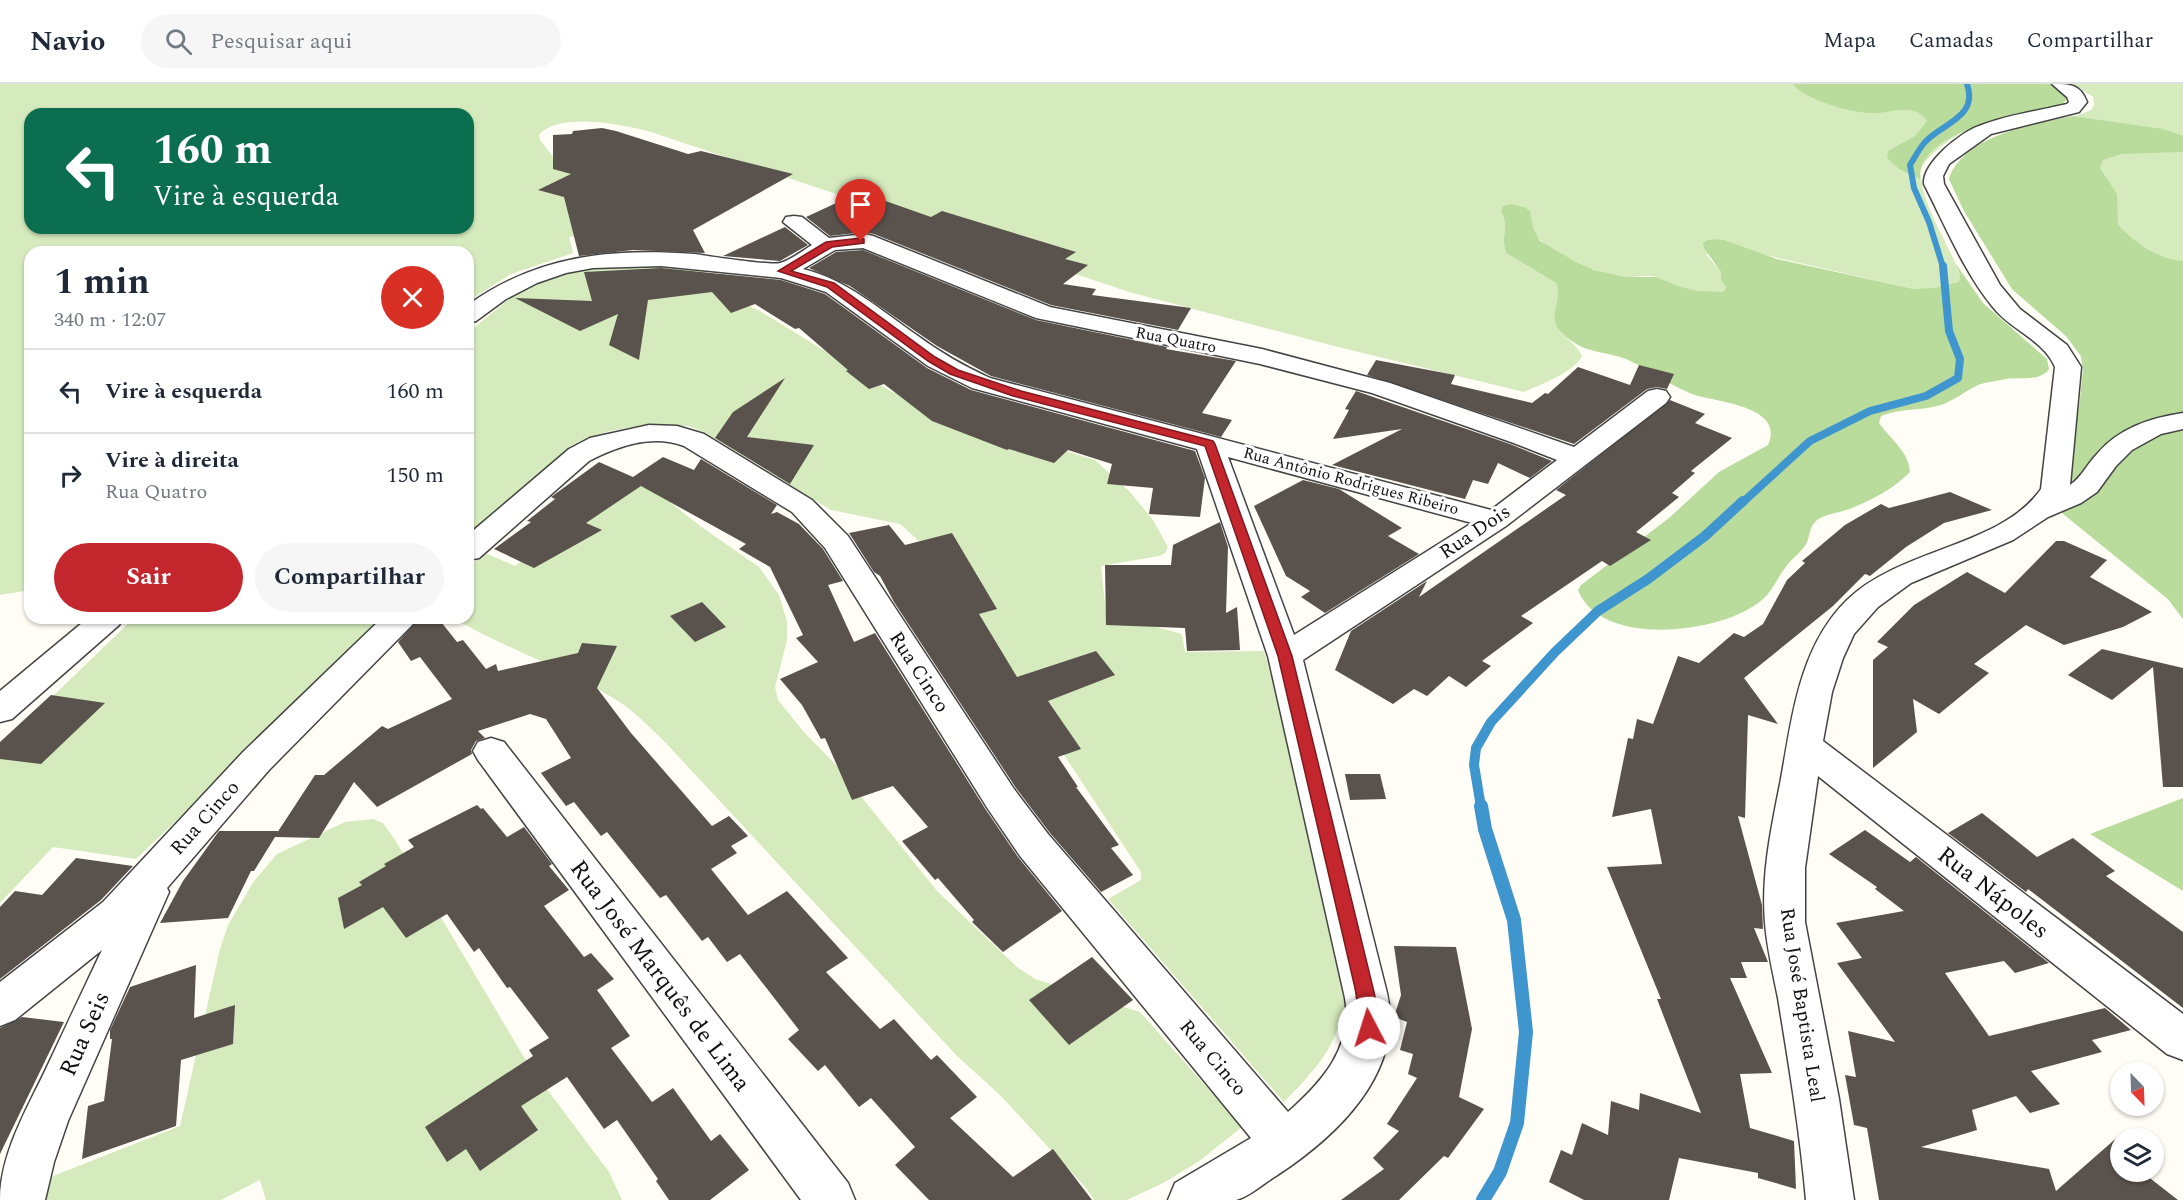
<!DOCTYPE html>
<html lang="pt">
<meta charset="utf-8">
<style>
:root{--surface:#fff;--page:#f6f6f7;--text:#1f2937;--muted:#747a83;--line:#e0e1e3;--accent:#c4262e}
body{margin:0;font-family:Spectral,serif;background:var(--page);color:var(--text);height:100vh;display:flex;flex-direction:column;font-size:22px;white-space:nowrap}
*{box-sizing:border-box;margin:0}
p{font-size:20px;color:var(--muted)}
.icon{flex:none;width:33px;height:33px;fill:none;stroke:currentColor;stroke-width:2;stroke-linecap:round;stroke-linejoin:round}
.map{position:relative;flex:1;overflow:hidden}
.panel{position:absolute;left:24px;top:162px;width:450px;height:378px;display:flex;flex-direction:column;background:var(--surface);border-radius:18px;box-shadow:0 2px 4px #0004}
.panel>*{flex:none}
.hud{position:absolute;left:24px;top:24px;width:450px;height:126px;border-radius:18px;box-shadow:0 2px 4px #0004;background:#0b6e4f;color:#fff;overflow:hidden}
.needle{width:39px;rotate:157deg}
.controls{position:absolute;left:2110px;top:978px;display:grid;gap:12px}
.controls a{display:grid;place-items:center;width:54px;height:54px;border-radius:50%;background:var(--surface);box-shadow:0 2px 4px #0004;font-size:30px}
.pin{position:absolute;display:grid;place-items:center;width:51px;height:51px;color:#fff;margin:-62px -26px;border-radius:50% 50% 50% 0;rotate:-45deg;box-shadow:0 0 6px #0007}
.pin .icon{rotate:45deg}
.me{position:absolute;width:66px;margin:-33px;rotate:355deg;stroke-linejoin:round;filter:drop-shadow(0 0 4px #0008)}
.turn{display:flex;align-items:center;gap:21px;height:126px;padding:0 30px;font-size:27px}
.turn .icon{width:78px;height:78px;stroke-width:2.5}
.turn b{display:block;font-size:42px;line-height:51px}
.round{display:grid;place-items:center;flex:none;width:63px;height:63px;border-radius:32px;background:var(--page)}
.overview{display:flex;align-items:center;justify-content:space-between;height:102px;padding:0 30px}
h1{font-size:36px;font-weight:700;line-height:45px}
.primary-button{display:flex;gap:12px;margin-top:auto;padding:12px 30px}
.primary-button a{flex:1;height:69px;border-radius:36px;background:var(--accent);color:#fff;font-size:24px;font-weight:700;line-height:69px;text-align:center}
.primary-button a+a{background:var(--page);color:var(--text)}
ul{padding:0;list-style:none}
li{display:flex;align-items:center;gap:18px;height:84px;padding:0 30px;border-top:2px solid var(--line)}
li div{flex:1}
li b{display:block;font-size:22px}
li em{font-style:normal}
header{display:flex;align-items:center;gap:36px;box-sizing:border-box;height:84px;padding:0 30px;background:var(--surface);border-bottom:2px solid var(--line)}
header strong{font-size:28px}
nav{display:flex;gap:33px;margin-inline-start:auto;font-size:21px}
.search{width:420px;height:54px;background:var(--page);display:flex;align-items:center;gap:15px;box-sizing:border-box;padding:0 21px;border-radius:33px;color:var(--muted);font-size:22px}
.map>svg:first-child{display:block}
</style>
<header>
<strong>Navio</strong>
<div class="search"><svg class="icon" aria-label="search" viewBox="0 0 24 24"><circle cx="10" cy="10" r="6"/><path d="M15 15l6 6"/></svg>Pesquisar aqui</div>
<nav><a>Mapa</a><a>Camadas</a><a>Compartilhar</a></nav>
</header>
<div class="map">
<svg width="2183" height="1116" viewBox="0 0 2183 1116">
<rect width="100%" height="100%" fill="#fffdf5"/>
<!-- green -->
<g fill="#d5ebbd" fill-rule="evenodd">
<path d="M0,0h2049l18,16 -4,4c-55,13 -105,16 -143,64 1,38 28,73 40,107l-1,7c-13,7 -31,8 -45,7l-153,-35h-55l15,18v7l5,9 -3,4c-19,1 -37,-2 -54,-9 -4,-2 -9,-5 -13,-6 -10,-3 -22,1 -32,0 -31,-5 -99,-26 -94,-66l-5,-4 -14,-3 -10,7c9,18 -1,24 5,42l50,30c6,15 -5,27 1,43 4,9 19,17 25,30 -6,15 -42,29 -58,36l-186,-45 -209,-55 -478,-160c-26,-7 -92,-21 -112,3l1,5 20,26 22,15 7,53 -20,3 4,16 -62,21 -43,27v-49h-438v338l-30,5zM30,30h438v114h-438z"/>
<path d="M2073,0h110v535l-15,-20 -106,-86 18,-113 3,-30 -2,-14 -15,-20 -54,-47 -48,-78 -15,-32c4,-14 12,-20 23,-28 39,-28 79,-23 119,-41l3,-5 -1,-8z"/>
<path d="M642,177l65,8 -7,17 28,10 32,15 132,81 78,30 125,38 35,32 23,28 15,27 -3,6 -6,3 -58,10 5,47 76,21 3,18 79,-1 15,51 67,296c-8,48 -29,70 -62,104l-176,-203 33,-19v-8l-140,-213 -55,-94 -46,-41 -69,-14 -127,-78 -16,-6 -40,-2 -38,7 -30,10 -11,6 -101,96v-210l54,-45 48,-19z"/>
<path d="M639,394l64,50 56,39 20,28 8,27v18l-12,47 3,13 25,31 32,33 102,127 80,76 18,12 105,33 102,115 -43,34 -34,21 -38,18h-33l-7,-11 -86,-93 -44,-40 -294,-316c-14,-13 -29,-29 -45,-39 -52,-33 -112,-52 -165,-83h15v-50l17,-15 30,13z"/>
<path d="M134,534h255l-253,241 -83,-12 -53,56v-156z"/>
<path d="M373,735l10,4 12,17 133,224 81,108 13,28h-356l-6,-20 -39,20h-176l3,-22 132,-52 40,-177 8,-24 26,-44 23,-27 68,-32z"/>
</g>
<!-- forest -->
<g fill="#b9dc9c">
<path d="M1793,0h256l18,12 -4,8 -7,4c-36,7 -137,21 -136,71l-21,-10 -12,-11 1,-7 27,-15 12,-15c-12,-19 -33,-8 -52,-8 -20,1 -71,-13 -82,-29z"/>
<path d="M2072,32l91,13 20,7v16l-62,2 -18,6 -3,8 17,26 1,31c17,18 39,34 65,36v156c-61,3 -80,34 -118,76l15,-93 3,-30 -2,-14 -15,-20 -54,-47 -48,-78 -15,-32c14,-44 85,-55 123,-63z"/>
<path d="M1511,120l14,3 5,4 3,17 7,13 36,21 18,8 31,7h31l25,10 17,4 25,1 3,-4 -5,-9v-7l-17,-24 -1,-5c6,-5 14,-4 21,-3l53,19 137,30 21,-1 24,-6 1,-7 -4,-11 27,39 64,56 2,10c-9,13 -29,8 -43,10 -9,2 -20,3 -28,6 -13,6 -23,15 -37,20 -20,6 -41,3 -60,11l-2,7c12,17 29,27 31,49 -15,16 -38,28 -58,36 -12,5 -25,5 -35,12 -9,8 -6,15 -11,24 -5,9 -15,15 -21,24 -8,10 -12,22 -21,30 -37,36 -164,51 -186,-8l3,-5 88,-67 50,-46 49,-27c18,-40 -55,-43 -76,-51 -23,-9 -43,-25 -66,-35 -15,-6 -33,-6 -48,-14 -6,-3 -17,-12 -21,-18 -7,-15 5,-28 -1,-44l-50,-30c-6,-18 4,-24 -5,-42l2,-5z"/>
<path d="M2183,343v192l-15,-20 -106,-86 24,-16 31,-36 37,-25z"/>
<path d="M2183,714v93l-93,-57z"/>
</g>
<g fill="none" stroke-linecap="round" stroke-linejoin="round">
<!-- stream-far3 -->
<path stroke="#3f96cf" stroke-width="6" d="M1943,183l-14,-45 -15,-34 -4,-23c5,-8 10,-18 16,-24 20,-19 52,-25 41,-57"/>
<!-- stream-far2 -->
<path stroke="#3f96cf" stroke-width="8" d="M1742,419l68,-62 60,-30 56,-15 32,-18 2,-19 -11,-28 -6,-65"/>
<!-- stream-far1 -->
<path stroke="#3f96cf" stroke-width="10" d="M1481,723l-7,-42 2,-17 15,-26 64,-70 43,-41 50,-32 57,-43 38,-35"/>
<!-- stream -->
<path stroke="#3f96cf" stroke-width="14" d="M1481,722l4,23 29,91 12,112 -9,91 -17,49 -17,28"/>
</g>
<!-- building -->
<g fill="#5a524d">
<path d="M602,44l14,3 72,23 13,-3 92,23 -100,56 12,23 -72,-3 -54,6 -15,-59 -26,-7 33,-16 -18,-5v-34l19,-1 1,-3z"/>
<path d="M860,108l71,25 11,-6 134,41 -11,7 23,6 -25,19 33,5 -4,6 99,13 -13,22 -127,-25 -177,-71 -9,-2 -35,4 -24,-19z"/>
<path d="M785,143l23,18 -28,16 -57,-5z"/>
<path d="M863,166l173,70 131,27 -1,2 70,12 -34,52 30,7 -11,17 -230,-61 -54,-30 -87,-60 -41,-18 27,-16z"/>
<path d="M661,184l120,12 44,14 102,74 44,22 224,61 10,27 -5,39 -51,-3 4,-26 -46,-4 5,-20 -44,-14 -14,13 -45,-14 -2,1 -75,-29 -48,-37 -15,5 -23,-18 2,-1 -49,-42 -4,1 -40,-25 -24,9 -19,-21 -64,8 -9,60 -30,-15 9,-31 -38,17 -65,-33 77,3 -8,-29z"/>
<path d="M1376,276l79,15 -4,9 81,19 13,-10 3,1 30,-27 52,18 9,-20 35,9 -7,15 -10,-2 -10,2 -73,55 -207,-69z"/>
<path d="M785,294l-38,59 67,8 -24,39 -75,-46 18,-26z"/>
<path d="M1356,307l154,53 42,17 -22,17 -32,-15 -10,21 -15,-4 -8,19 -133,-34 70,-36 -69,10 16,-29 -4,-1z"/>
<path d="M1670,316l35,14 -10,9 37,15 -41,33 4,2 -23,20 7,4 -43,35 15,8 -41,26 -8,-5 -81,55 12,7 -51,38 9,5 -25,21 -17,-11 -22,20 -13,-7 -21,15 -58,-34 16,-39 76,-50 -8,16 147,-102 -10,-5z"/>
<path d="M663,373l31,13 7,-11 76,46 -6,9 6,-2 22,12 24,25 20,32 -15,4 26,57 21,-9 111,177 32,47 44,54 -59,41 -31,-30 2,-2 -36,-42 -3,2 -33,-39 26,-14 -35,-41 -41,14 -27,-62 -4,1 -19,-34 -22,-26 38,-17 -22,-24 7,-3 -33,-68 -31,-18 7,-5 -105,-58 -55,37 16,7 -68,38 -40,-19 37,-27 -4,-1 28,-22 -4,-2 48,-35 34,15z"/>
<path d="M1303,396l36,9 63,39 -14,8 31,18 -94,59 -24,-16 9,-6 -24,-15 -32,-70z"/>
<path d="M1950,408l42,18 -48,13 -38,24 -36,29 -5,-2 -32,32 -89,72 34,46 -30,-9 -3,103 -7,-2 24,89 1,24 -9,-1 14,34h-27l6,16h-17l42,95 -32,1 10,54 44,13 2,48 -38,-11v-5l-79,-15 -10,42h-85l-35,-18 12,-32 11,5 10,-32 26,12 3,-34 28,9 1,-17 61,20 -44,-114h4l-54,-132 55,-3 -11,-55 -39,8 16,-79 5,1 4,-20 16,5 25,-68 21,7 35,-30 10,4 19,-13 24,-44 18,-17 -3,-2 43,-36 36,-21 8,4z"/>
<path d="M1220,438l8,25 -2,66 11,-6 3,43 -53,1 -2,-23 -79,-3 -1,-60h66l2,-20z"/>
<path d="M889,441l16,20 47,-12 45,76 -18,5 38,63 79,-26 19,24 -67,26 33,48 -23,8 20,30h-2l43,58 -8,3 22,27 -32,17 -51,-59 -34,-45 -122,-186 -14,-26 -6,-4 -25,-39z"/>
<path d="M2056,457h8l43,19 -17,17 62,35 -29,15 -59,18 -38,-20 -52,39 15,9 -50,41 -26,-15 4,33 -44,36v-108l15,-13 -11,-5 37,-37 53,-33 38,21z"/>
<path d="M702,518l24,25 -31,15 -25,-26z"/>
<path d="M419,534h19l19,24 6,-2 23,29 10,-5 2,7 80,-18 4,-10 35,3 -20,42 34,45 81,93 17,-10 19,20 -17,10 6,7 -26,16 37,46 39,-24 61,67 -22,14 54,57 14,-10 37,41 6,-5 40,42 -27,21 63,59 40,-28 39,51h-163l-34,-35 20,-18 -44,-49 -12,9 -34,-42 -7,6 -30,-32 11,-9 -59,-76 -13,8 -19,-25 -6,4 -36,-46 -6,3 -53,-66 -6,4 -27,-34 -8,4 -25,-33 30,-15 -25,-39 -16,-5 -52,17 7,7 -9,3 -5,9 1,4 -95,53 -23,-25 -35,56 -44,-1 -21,34h-3l-23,47 -68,5 23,-42 36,-50h59l-1,2 38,-58h9l58,-49 6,3 64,-30 -32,-42 -9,4 -13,-19z"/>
<path d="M2102,565l81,19v119h-20l-10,-120 -41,33 -44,-25z"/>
<path d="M51,611l54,8 -64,61 -41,-5v-17z"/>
<path d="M1345,690h35l6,25 -36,1z"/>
<path d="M477,721l4,4 2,-1 24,29 17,-10 28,37 -3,2 20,24 -25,16 40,51 7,-4 23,26 -17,11 33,46 -19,12 41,54 21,-14 38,53 9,-7 29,36 -39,30h-41l-13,-19 2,-2 -41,-59 -13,9 -37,-52 -46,29 17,24 -58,41 -14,-22 -19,13 -22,-35 108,-71 -4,-6 20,-12 -39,-51 -3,1 -28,-40 -5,4 -27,-38 -41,24 -23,-31 -39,22 -6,-31 24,-13 -3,-3 27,-16 -2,-2 30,-17 -6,-7z"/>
<path d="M1982,729l55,44 36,-19 42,33 -9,5 77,56v76l-155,-119 -2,3 -78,-59z"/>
<path d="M1865,746l45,32 6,-5 133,106 -34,10 -11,-12 -59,12 44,63 116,-28 26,22 -39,10 10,12 -71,19 29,33 -30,9 -14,-17 -44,14 5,20 -56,17 128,22 7,22 65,-57v38h21l36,28h-299l-12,-72 -13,-3 -9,-50 11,2 -8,-46 47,11 -58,-79 25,-5 -26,-35 68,-12 -29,-22 2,-2 -48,-33z"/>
<path d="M76,774l57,8 -32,34 -101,79v-72l15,-16 27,4z"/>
<path d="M1394,862l62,1 16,82 -13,68 25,12 -36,49 -4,-2 -45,44h-58l43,-31 -11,-11 26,-27 -12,-7 30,-46 -9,-4 5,-20 -13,-4 7,-28 -13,-5 7,-22z"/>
<path d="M1092,873l41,43 -64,45 -40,-45z"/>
<path d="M196,881l-2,53 41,-13 -2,39 -52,16 -5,66 -94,33 6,-53 16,-5 8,-62h-2v-9l20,-43z"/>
<path d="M22,933l42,5 -64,132v-126z"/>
</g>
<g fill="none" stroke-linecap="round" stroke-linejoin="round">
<defs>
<g id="minor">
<path d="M2052,0c18,0 28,0 35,18l-8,10 -88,22 -42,30 -6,12 1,8 56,101 20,24 47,36 14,22 -11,118c12,-8 17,-21 27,-31 22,-26 53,-36 86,-41v16l-22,5 -29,16 -16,16 -19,26 -16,11 -33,14 -35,23 -102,43 -33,24 -24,27 -11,24 -11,34 -9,49 360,273v46l-16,-6 -349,-278 -13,92v54l34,177 15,101h-48c-6,-68 -17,-135 -28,-202 -5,-25 -11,-50 -13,-75 -4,-47 6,-94 15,-139 12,-64 18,-136 67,-184 53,-52 154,-53 194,-111l14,-122c-12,-28 -45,-37 -63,-61 -29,-36 -47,-81 -68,-122 -2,-21 37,-52 55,-58 28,-11 59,-15 88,-22l2,-2 -2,-5z"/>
<path d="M794,132l8,1 27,21 36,-4 8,2 177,71 212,42 128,34 184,64 74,-56 9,-2 9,2 4,6 -4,6 -160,123 -203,134 84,333c18,80 -51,144 -111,183 -12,7 -27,21 -40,24 -16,0 -50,0 -68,0l7,-17 76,-45 -231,-282 -32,-47 -163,-261 -33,-36 -108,-66c-32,-12 -66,0 -95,15l-110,97 -11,2v-25l101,-86 21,-11 59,-13 28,1 27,8 108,66 36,36 166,253 34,45 240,278c35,-31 65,-65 57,-114l-77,-342 -71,-207 -225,-61 -44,-22 -102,-74 -45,-14 -120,-12 -68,2 -27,5 -29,10 -31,16 -30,22 -8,2v-18c70,-50 143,-57 226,-51 15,2 78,12 86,9 11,-3 22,-12 32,-18l-29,-23 3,-5zM863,164l173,70 224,46 112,29 139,49 46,18 -66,50 -501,-132c-26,-12 -49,-25 -72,-42 -38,-26 -70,-56 -115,-67l32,-19zM1228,373l244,66 -178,112z"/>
<path d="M88,534h36l-5,7 -107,94 -12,3v-31z"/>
<path d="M382,534h35l-5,7 -143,145 -102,118 2,4 -101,229 -14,41 -9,38h-45c0,-45 26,-90 45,-129 19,-41 38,-81 57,-121l-87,70 -15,6v-44l103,-80 140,-150z"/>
<path d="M491,654l13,4 344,441 7,17h-54l-323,-440 -5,-9 5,-9z"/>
</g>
</defs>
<!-- minor casing -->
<use href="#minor" stroke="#444" stroke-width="3"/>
<!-- minor -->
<use href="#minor" fill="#fff" fill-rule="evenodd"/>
</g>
<!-- route -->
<path fill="#c4262e" stroke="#7f191e" stroke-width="1.5" d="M861,154l3,1v4l-32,4 -41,24 43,12 101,74 23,13 63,21 192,50 2,3 77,212 81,332c3,14 9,31 2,45l-6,3 -7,-3c-5,-11 -4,-32 -7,-45l-77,-332 -73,-210 -192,-50 -63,-22 -22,-13 -101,-74 -49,-16 48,-29z"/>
<g text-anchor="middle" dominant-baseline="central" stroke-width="6" stroke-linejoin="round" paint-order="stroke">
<!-- far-street labels -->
<g font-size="16" fill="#111" stroke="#fff">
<text transform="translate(1176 256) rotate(11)">Rua Quatro</text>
<text transform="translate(1351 397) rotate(15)">Rua Antônio Rodrigues Ribeiro</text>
</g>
<!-- street labels -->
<g font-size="20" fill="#111" stroke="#fff">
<text transform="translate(1475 448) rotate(-34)">Rua Dois</text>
<text transform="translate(919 588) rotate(57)">Rua Cinco</text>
<text transform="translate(205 734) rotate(-48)">Rua Cinco</text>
<text transform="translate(1802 921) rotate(81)">Rua José Baptista Leal</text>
<text transform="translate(1213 974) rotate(50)">Rua Cinco</text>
</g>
<!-- near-street labels -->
<g font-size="24" fill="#111" stroke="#fff">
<text transform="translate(1993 809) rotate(38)">Rua Nápoles</text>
<text transform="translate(660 892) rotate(53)">Rua José Marquês de Lima</text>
<text transform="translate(85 950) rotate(-66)">Rua Seis</text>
</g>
</g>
</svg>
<div class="controls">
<a><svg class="needle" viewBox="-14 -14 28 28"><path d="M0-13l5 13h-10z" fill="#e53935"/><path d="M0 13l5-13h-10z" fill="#747a83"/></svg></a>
<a><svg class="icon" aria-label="layers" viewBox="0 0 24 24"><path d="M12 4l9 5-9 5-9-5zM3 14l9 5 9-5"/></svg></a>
</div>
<div class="pin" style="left:861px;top:157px;background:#d93025"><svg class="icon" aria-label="arrive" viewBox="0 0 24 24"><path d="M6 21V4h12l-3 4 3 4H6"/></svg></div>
<svg class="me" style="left:1369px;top:944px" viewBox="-20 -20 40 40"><circle r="19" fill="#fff"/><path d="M0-13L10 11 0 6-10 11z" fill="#c4262e"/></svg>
<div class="hud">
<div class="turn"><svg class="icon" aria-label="left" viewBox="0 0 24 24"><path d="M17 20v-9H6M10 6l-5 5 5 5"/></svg><div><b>160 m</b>Vire à esquerda</div></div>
</div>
<section class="panel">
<div class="overview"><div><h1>1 min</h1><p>340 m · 12:07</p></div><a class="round" style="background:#d93025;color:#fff"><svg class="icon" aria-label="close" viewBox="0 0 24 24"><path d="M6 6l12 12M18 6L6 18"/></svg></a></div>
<ul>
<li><svg class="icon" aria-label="left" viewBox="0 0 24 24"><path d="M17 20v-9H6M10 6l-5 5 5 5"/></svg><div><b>Vire à esquerda</b></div><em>160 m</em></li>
<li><svg class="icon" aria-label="right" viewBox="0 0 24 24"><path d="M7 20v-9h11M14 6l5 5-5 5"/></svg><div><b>Vire à direita</b><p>Rua Quatro</p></div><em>150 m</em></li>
</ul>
<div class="primary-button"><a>Sair</a><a>Compartilhar</a></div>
</section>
</div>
